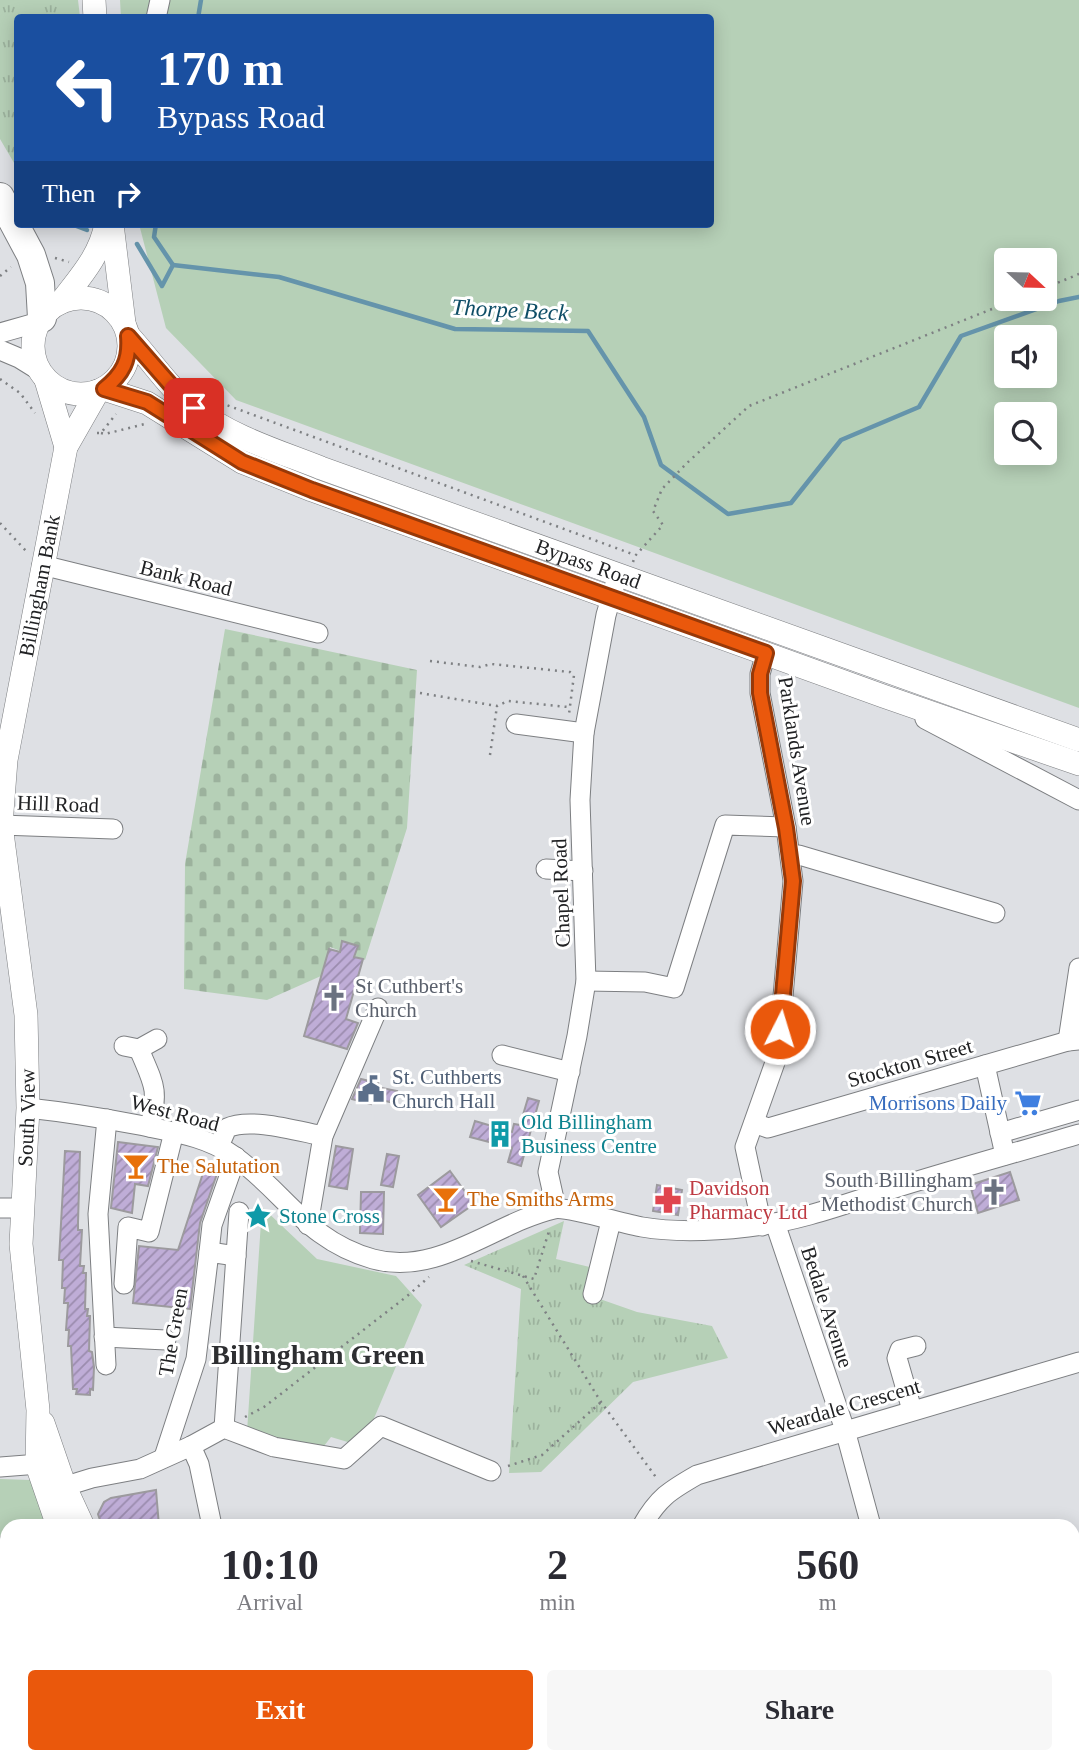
<!DOCTYPE html>
<style>
:root{--surface:#fff;--page:#f7f7f7;--text:#2b2b33;--muted:#7c7c81;--accent:#ea580c}
body{margin:0;font-family:Georgia,serif;background:var(--page);color:var(--text);height:100vh;display:flex;flex-direction:column;font-size:26px;white-space:nowrap}
*{box-sizing:border-box;margin:0}
p{font-size:23px;color:var(--muted)}
.icon{flex:none;width:38px;height:38px;fill:none;stroke:currentColor;stroke-width:2;stroke-linecap:round;stroke-linejoin:round}
.map{position:relative;flex:1;overflow:hidden}
.panel{position:absolute;left:0px;top:1519px;width:1080px;height:245px;display:flex;flex-direction:column;background:var(--surface);border-radius:21px 21px 0 0;box-shadow:0 4px 18px #0003}
.panel>*{flex:none}
.banner{position:absolute;left:14px;top:14px;width:700px;height:214px;border-radius:7px;box-shadow:0 4px 18px #0003;background:#1a4fa0;color:#fff;overflow:hidden}
.needle{width:46px;rotate:112deg}
.tools{position:absolute;left:994px;top:248px;display:grid;gap:14px}
.tools a{display:grid;place-items:center;width:63px;height:63px;border-radius:7px;background:var(--surface);box-shadow:0 4px 18px #0003;font-size:35px}
.pin{position:absolute;display:grid;place-items:center;width:60px;height:60px;color:#fff;margin:-30px;border-radius:14px;box-shadow:0 4px 10px #0006}
.me{position:absolute;width:77px;margin:-38px;rotate:5deg;stroke-linejoin:round;filter:drop-shadow(0 0 5px #0008)}
.turn{display:flex;align-items:center;gap:24px;height:147px;padding:0 28px;font-size:32px}
.turn .icon{width:91px;height:91px;stroke-width:2.5}
.turn b{display:block;font-size:49px;line-height:60px}
.then{display:flex;align-items:center;height:66px;padding:0 28px;background:#0003;gap:14px;font-size:26px}
.eta{display:flex;justify-content:space-evenly;align-items:center;height:119px;text-align:center}
.eta b{font-size:42px;font-weight:700;line-height:49px}
.action{display:flex;gap:14px;margin-top:auto;padding:14px 28px}
.action a{flex:1;height:80px;border-radius:7px;background:var(--accent);color:#fff;font-size:28px;font-weight:700;line-height:80px;text-align:center}
.action a+a{background:var(--page);color:var(--text)}
.map>svg:first-child{display:block}
</style>
<div class="map">
<svg width="1079" height="1764" viewBox="0 0 1079 1764">
<defs>
<pattern id="grass-tufts" width="24" height="20" patternUnits="userSpaceOnUse" patternTransform="scale(1.75)"><rect width="24" height="20" fill="#b6d0b7"/><path d="M3 7l-1-3M5 7V3M7 7l1-3M15 17l-1-3M17 17v-4M19 17l1-3" fill="none" stroke="#9cb29d"/></pattern>
<pattern id="cemetery-stones" width="16" height="16" patternUnits="userSpaceOnUse" patternTransform="scale(1.75)"><rect width="16" height="16" fill="#b6d0b7"/><path d="M2 7V4a2 2 0 0 1 4 0v3zM10 15v-3a2 2 0 0 1 4 0v3z" fill="#9cb29d"/></pattern>
<pattern id="building-hatch" width="6" height="6" patternUnits="userSpaceOnUse" patternTransform="scale(1.75)"><rect width="6" height="6" fill="#bfadd7"/><path d="M-1 1l2-2M0 6l6-6M5 7l2-2" fill="none" stroke="#9b8cae"/></pattern>
</defs>
<rect width="100%" height="100%" fill="#dee0e4"/>
<!-- grass -->
<g fill="url(#grass-tufts)">
<path d="M0,0h78l2,17 -62,1 -1,150 -17,-29z"/>
<path d="M564,1221l-8,38 38,9 3,30 40,14 75,14 16,32 -95,24 -92,90 -32,1 12,-184 -57,-24z"/>
</g>
<!-- cemetery -->
<path fill="url(#cemetery-stones)" d="M225,629l192,41 -10,158 -42,132 -35,-13 -9,29 -54,24 -83,-11 1,-125z"/>
<!-- park -->
<g fill="#b6d0b7" fill-rule="evenodd">
<path d="M120,0h959v708l-843,-308 -70,-72 -27,-104h571v-206h-589zM1006,261h39v38h-39zM1006,338h39v38h-39zM1006,415h39v38h-39z"/>
<path d="M262,1207l55,52 79,17 26,29 -47,111 -8,17 -16,10 -20,-6 -11,14 -73,-19z"/>
<path d="M0,1479l30,1 20,46h-43v107l-7,-6z"/>
</g>
<g fill="none" stroke-linecap="round" stroke-linejoin="round">
<!-- stream -->
<g stroke="#6594ab" stroke-width="4.5">
<path d="M198,18l3,-18"/>
<path d="M71,224l16,6"/>
<path d="M156,224l-2,13 19,28"/>
<path d="M137,244l25,42 11,-21 106,12 176,52 133,2 56,86 17,48 67,49 63,-11 50,-63 78,-33 42,-71 98,-35 20,-4"/>
</g>
</g>
<!-- building -->
<g fill="url(#building-hatch)" stroke="#9c9a9e" stroke-width="2">
<path d="M342,941l16,5 -4,11 9,2 -17,60 12,4 -11,26 -43,-13 25,-87 11,3z"/>
<path d="M361,1079l17,4 -1,4 20,4 -3,12 -21,-5 -2,6 -19,-5z"/>
<path d="M528,1098l11,3 -18,65 -13,-4 4,-14 -42,-11 5,-16 37,11 2,-8 6,1z"/>
<path d="M118,1142l40,5 -10,39 -13,-2 -3,29 -21,-5z"/>
<path d="M336,1146l17,3 -6,40 -18,-3z"/>
<path d="M65,1151l15,1 -2,71v7h4l-2,36h4l-1,7h3l-1,36h3l-1,7h3l-1,35 3,1 2,15 -1,23 -3,-1v6l-14,-1 1,-5h-4l-2,-43h-3l1,-16h-3l2,-27h-4l1,-15h-3l1,-28h-4z"/>
<path d="M387,1154l12,2 -6,31 -12,-2z"/>
<path d="M206,1164l13,4 -19,55 -10,86 -57,-6 6,-57 39,4z"/>
<path d="M450,1171l24,33 -33,23 -23,-32z"/>
<path d="M1010,1172l9,28 -41,13 -8,-28z"/>
<path d="M657,1185l25,5 -4,25 -25,-4z"/>
<path d="M361,1192h23l-1,42 -23,-1z"/>
<path d="M156,1490l3,36h-57l-4,-12 6,-12 7,-4z"/>
</g>
<g fill="none" stroke-linecap="round" stroke-linejoin="round">
<defs>
<g id="minor">
<path d="M156,18l4,-18"/>
<path d="M0,333l39,-11"/>
<path d="M0,350l19,8 21,13"/>
<path d="M42,565l276,68"/>
<path d="M925,719l154,81"/>
<path d="M516,724l68,9"/>
<path d="M1,825l112,4"/>
<path d="M791,855h8l196,58"/>
<path d="M546,869l37,2"/>
<path d="M586,981l59,1 29,6 51,-163 61,2"/>
<path d="M1068,1041l11,-73"/>
<path d="M124,1046l15,3 18,-10"/>
<path d="M139,1049c15,36 20,39 11,78"/>
<path d="M502,1055l68,17"/>
<path d="M985,1065l20,90"/>
<path d="M28,1108c37,4 74,10 111,17 33,7 67,11 95,31 52,37 72,84 139,103 65,18 121,-36 181,-50 13,-3 69,15 88,18 35,6 72,4 106,0 50,-5 100,-24 147,-39 61,-19 123,-36 184,-54"/>
<path d="M754,1123l14,5 300,-87 11,-1"/>
<path d="M1000,1133l79,-23"/>
<path d="M219,1146l8,-18c23,-11 70,3 96,8"/>
<path d="M0,1208h23"/>
<path d="M556,1208l-8,-36 29,-136 9,-55 -6,-181 4,-67 22,-118 12,-41"/>
<path d="M775,1223l70,207 26,96"/>
<path d="M308,1225l15,-89 55,-128"/>
<path d="M762,1226l-17,-79 33,-93 15,-173 -7,-54 -26,-134v-19l6,-21"/>
<path d="M209,1252l3,-27 24,-68"/>
<path d="M124,1284l4,-57 21,5 25,-100"/>
<path d="M593,1294l18,-73"/>
<path d="M104,1337l62,3"/>
<path d="M106,1365l-8,-151 9,-95"/>
<path d="M912,1410l-15,-52 3,-8 16,-4"/>
<path d="M224,1428l15,-216"/>
<path d="M191,1446l8,18 13,62"/>
<path d="M164,1457l32,-98 13,-107 27,4"/>
<path d="M0,1467l52,-4"/>
<path d="M53,1490l39,-12 48,-9 51,-23 33,-18 50,19 70,12 37,-33 110,45"/>
<path d="M642,1526c16,-28 27,-35 55,-51l382,-113"/>
<path d="M1073,1619l6,1"/>
<path d="M0,1716l7,-3"/>
<path d="M566,1757l2,7"/>
<path d="M728,1757l2,7"/>
<path d="M923,1757l14,7"/>
<path d="M261,1764l6,-7"/>
<path d="M792,1764l4,-7"/>
</g>
<g id="major">
<path d="M94,0l1,18"/>
<path d="M112,224l12,99"/>
<circle cx="81" cy="346" r="48"/>
<path d="M61,302c19,-25 39,-46 45,-78"/>
<path id="s1" d="M129,336c21,23 40,52 65,72 37,29 84,43 127,60l758,272"/>
<path d="M46,380l20,67"/>
<path d="M104,389l43,14 95,59 70,28 571,206 196,68"/>
<path d="M43,1423l22,64 18,39"/>
<path id="s2" d="M58,1526l-21,-61 1,-55 -17,-166 7,-136 -2,-93 -25,-190 5,-65 60,-313 32,-56"/>
<path d="M120,1757l3,7"/>
<path d="M201,1757l6,7"/>
</g>
<path id="highway" d="M0,197l31,58 9,28 2,35"/>
</defs>
<!-- minor casing -->
<use href="#minor" stroke="#7d7f82" stroke-width="21"/>
<!-- major casing -->
<use href="#major" stroke="#7d7f82" stroke-width="24"/>
<!-- highway casing -->
<use href="#highway" stroke="#7d7f82" stroke-width="30"/>
<!-- path -->
<g stroke="#7e8083" stroke-width="2.5" stroke-dasharray="2 5" stroke-linecap="butt">
<path d="M55,258l14,4"/>
<path d="M0,276l11,-9"/>
<path d="M1045,288l34,-14"/>
<path d="M0,379l20,14 15,20"/>
<path d="M221,403l414,152"/>
<path d="M97,433h4l15,-19"/>
<path d="M101,433l4,1 40,-10"/>
<path d="M0,523l27,29"/>
<path d="M633,562l2,-6 28,-31 -10,-14 9,-22 25,-26 62,-57 268,-107"/>
<path d="M430,661l50,6 11,-3 79,8 4,3 -5,39"/>
<path d="M420,693l77,13 11,-5 60,6"/>
<path d="M490,755l7,-49"/>
<path d="M471,1261l63,18 16,-51"/>
<path d="M523,1276l78,126 57,78"/>
<path d="M245,1417l19,-10 142,-110 23,-20"/>
<path d="M508,1466l34,-11 59,-53"/>
<path d="M0,1537l7,-2"/>
<path d="M0,1555l7,6"/>
<path d="M0,1634l7,6"/>
</g>
<!-- minor -->
<use href="#minor" stroke="#fff" stroke-width="19"/>
<!-- major -->
<use href="#major" stroke="#fff" stroke-width="23"/>
<!-- highway -->
<use href="#highway" stroke="#fff" stroke-width="28"/>
</g>
<g fill="none" stroke-linecap="round" stroke-linejoin="round">
<defs>
<path id="route" d="M194,408l-18,-17 -48,-55c2,24 -5,38 -24,53l43,13 95,60 70,28 454,163 -6,21v19l26,135 7,53 -13,148"/>
</defs>
<!-- route casing -->
<use href="#route" stroke="#983908" stroke-width="18"/>
<!-- route -->
<use href="#route" stroke="#ea580c" stroke-width="12"/>
</g>
<!-- icons -->
<defs>
<symbol id="church-bare" viewBox="-9 -9 18 18"><path d="M-1.2-6h2.4v3.5h3.3v2.4h-3.3V6h-2.4V-.1h-3.3v-2.4h3.3Z" fill="#6b7280" stroke="#fff" stroke-width="2.5" paint-order="stroke"/></symbol>
<symbol id="civic-bare" viewBox="-9 -9 18 18"><path d="M-.6-6.5H3V-4.5H.6V-3L4-1V1h2V6H-6V1h2V-1L-.6-3ZM-1.2 2.5V6h2.4V2.5Z" fill="#5c6f8a" stroke="#fff" stroke-width="2.5" paint-order="stroke"/></symbol>
<symbol id="supermarket-bare" viewBox="-9 -9 18 18"><path d="M-6-5.5h2.5l.6 2H6L4.5 2H-2.5L-4.4-4H-6ZM-1.5 3.2a1.3 1.3 0 1 0 .1 0ZM3 3.2a1.3 1.3 0 1 0 .1 0Z" fill="#3f7fe0" stroke="#fff" stroke-width="2.5" paint-order="stroke"/></symbol>
<symbol id="building-bare" viewBox="-9 -9 18 18"><path d="M-4-6H4V6H1V3H-1V6H-4ZM-2.5-4.3h1.7v1.8h-1.7ZM.8-4.3h1.7v1.8H.8ZM-2.5-1h1.7V.8h-1.7ZM.8-1h1.7V.8H.8Z" fill="#0f9aa8" stroke="#fff" stroke-width="2.5" paint-order="stroke"/></symbol>
<symbol id="bar-bare" viewBox="-9 -9 18 18"><path d="M-6-5H6L.8 .8V4.5H3.5V6h-7V4.5H-.8V.8Z" fill="#e8710a" stroke="#fff" stroke-width="2.5" paint-order="stroke"/></symbol>
<symbol id="pharmacy-bare" viewBox="-9 -9 18 18"><path d="M-2-6h4v4h4v4h-4v4h-4v-4h-4v-4h4Z" fill="#e0444e" stroke="#fff" stroke-width="2.5" paint-order="stroke"/></symbol>
<symbol id="sight-bare" viewBox="-9 -9 18 18"><path d="M0-6L1.8-2.2L6-1.7L2.9 1.2L3.7 5.4L0 3.3L-3.7 5.4L-2.9 1.2L-6-1.7L-1.8-2.2Z" fill="#0f9aa8" stroke="#fff" stroke-width="2.5" paint-order="stroke"/></symbol>
</defs>
<g fill-rule="evenodd">
<use href="#church-bare" x="315" y="979" width="38" height="38"/>
<use href="#civic-bare" x="352" y="1070" width="38" height="38"/>
<use href="#supermarket-bare" x="1009" y="1084" width="38" height="38"/>
<use href="#building-bare" x="481" y="1115" width="38" height="38"/>
<use href="#bar-bare" x="117" y="1147" width="38" height="38"/>
<use href="#church-bare" x="975" y="1173" width="38" height="38"/>
<use href="#bar-bare" x="427" y="1180" width="38" height="38"/>
<use href="#pharmacy-bare" x="649" y="1181" width="38" height="38"/>
<use href="#sight-bare" x="239" y="1197" width="38" height="38"/>
</g>
<g text-anchor="middle" dominant-baseline="central" stroke-width="6" stroke-linejoin="round" paint-order="stroke">
<!-- street labels -->
<g font-size="21" fill="#212224" stroke="#fff">
<text stroke="none"><textPath href="#s1" startOffset="522">Bypass Road</textPath></text>
<text transform="translate(186 578) rotate(14)">Bank Road</text>
<text stroke="none"><textPath href="#s2" startOffset="950">Billingham Bank</textPath></text>
<text transform="translate(797 751) rotate(81)">Parklands Avenue</text>
<text transform="translate(58 804) rotate(2)">Hill Road</text>
<text transform="translate(561 893) rotate(-92)">Chapel Road</text>
<text transform="translate(910 1063) rotate(-16)">Stockton Street</text>
<text transform="translate(175 1113) rotate(15)">West Road</text>
<text stroke="none"><textPath href="#s2" startOffset="413">South View</textPath></text>
<text transform="translate(827 1307) rotate(72)">Bedale Avenue</text>
<text transform="translate(173 1332) rotate(-80)">The Green</text>
<text transform="translate(844 1407) rotate(-16)">Weardale Crescent</text>
</g>
<!-- worship labels -->
<g font-size="21" fill="#5b616d" stroke="#fff" text-anchor="start">
<text x="355" y="986">St Cuthbert's<tspan x="355" dy="24">Church</tspan></text>
<text x="973" y="1180" text-anchor="end">South Billingham<tspan x="973" dy="24">Methodist Church</tspan></text>
</g>
<!-- service labels -->
<g font-size="21" fill="#4e5e75" stroke="#fff" text-anchor="start">
<text x="392" y="1077">St. Cuthberts<tspan x="392" dy="24">Church Hall</tspan></text>
</g>
<!-- shop labels -->
<g font-size="21" fill="#366cbe" stroke="#fff" text-anchor="end">
<text x="1007" y="1103">Morrisons Daily</text>
</g>
<!-- culture labels -->
<g font-size="21" fill="#0d838f" stroke="#fff" text-anchor="start">
<text x="521" y="1122">Old Billingham<tspan x="521" dy="24">Business Centre</tspan></text>
<text x="279" y="1216">Stone Cross</text>
</g>
<!-- food labels -->
<g font-size="21" fill="#c56008" stroke="#fff" text-anchor="start">
<text x="157" y="1166">The Salutation</text>
<text x="467" y="1199">The Smiths Arms</text>
</g>
<!-- health labels -->
<g font-size="21" fill="#be3a42" stroke="#fff" text-anchor="start">
<text x="689" y="1188">Davidson<tspan x="689" dy="24">Pharmacy Ltd</tspan></text>
</g>
<!-- water labels -->
<g font-size="23" font-style="italic" fill="#0e4d66" stroke="#fff">
<text transform="translate(510 310) rotate(3)">Thorpe Beck</text>
</g>
<!-- district labels -->
<g font-size="28" font-weight="bold" fill="#2d2e31" stroke="#fff">
<text x="318" y="1354">Billingham Green</text>
</g>
</g>
</svg>
<div class="tools">
<a><svg class="needle" viewBox="-14 -14 28 28"><path d="M0-13l5 13h-10z" fill="#e53935"/><path d="M0 13l5-13h-10z" fill="#7c7c81"/></svg></a>
<a><svg class="icon" aria-label="sound" viewBox="0 0 24 24"><path d="M4 9h4l5-4v14l-5-4H4zM17 9q2 3 0 6"/></svg></a>
<a><svg class="icon" aria-label="search" viewBox="0 0 24 24"><circle cx="10" cy="10" r="6"/><path d="M15 15l6 6"/></svg></a>
</div>
<div class="pin" style="left:194px;top:408px;background:#d93025"><svg class="icon" aria-label="arrive" viewBox="0 0 24 24"><path d="M6 21V4h12l-3 4 3 4H6"/></svg></div>
<svg class="me" style="left:780px;top:1029px" viewBox="-20 -20 40 40"><circle r="17" fill="#ea580c" stroke="#fff" stroke-width="3"/><path d="M0-11L8 9 0 5-8 9z" fill="#fff"/></svg>
<div class="banner">
<div class="turn"><svg class="icon" aria-label="left" viewBox="0 0 24 24"><path d="M17 20v-9H6M10 6l-5 5 5 5"/></svg><div><b>170 m</b>Bypass Road</div></div>
<div class="then">Then<svg class="icon" aria-label="right" viewBox="0 0 24 24"><path d="M7 20v-9h11M14 6l5 5-5 5"/></svg></div>
</div>
<section class="panel">
<div class="eta">
<div><b>10:10</b><p>Arrival</p></div>
<div><b>2</b><p>min</p></div>
<div><b>560</b><p>m</p></div>
</div>
<div class="action"><a>Exit</a><a>Share</a></div>
</section>
</div>
